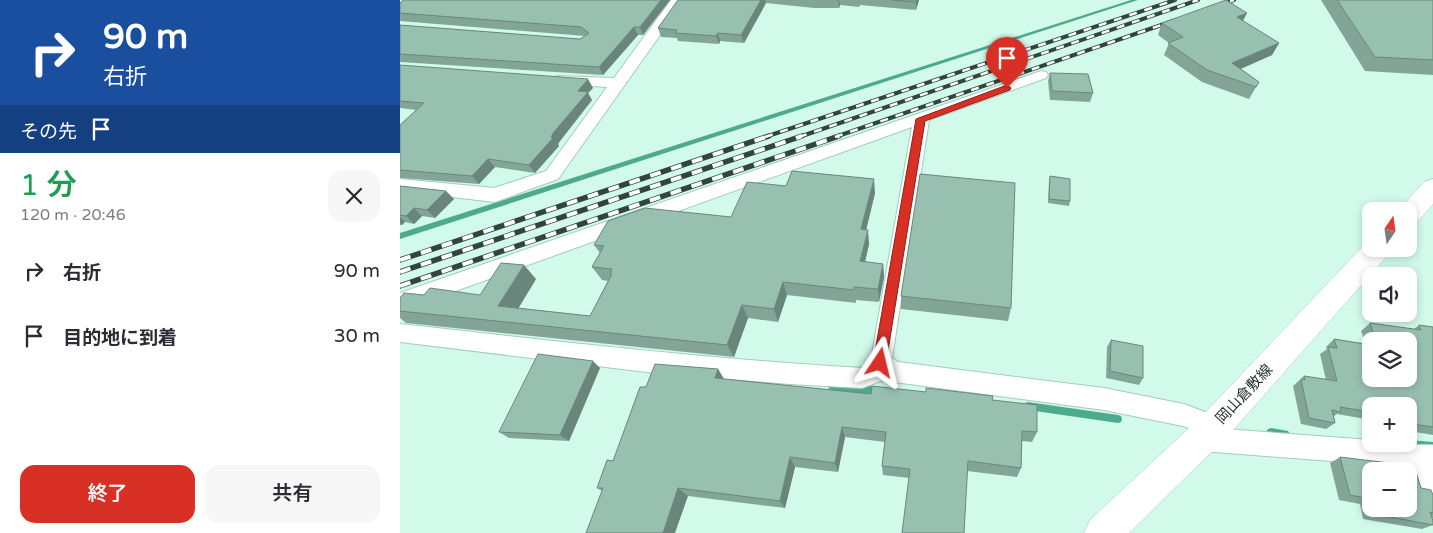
<!DOCTYPE html>
<html lang="ja">
<meta charset="utf-8">
<style>
:root{--surface:#fff;--page:#f7f7f7;--text:#2b2b33;--muted:#7c7c81;--accent:#d93025}
body{margin:0;font-family:"Varela Round","Noto Sans JP",sans-serif;background:var(--page);color:var(--text);height:100vh;display:flex;flex-direction:column;font-size:19px;white-space:nowrap}
*{box-sizing:border-box;margin:0}
p{font-size:16px;color:var(--muted)}
.icon{flex:none;width:28px;height:28px;fill:none;stroke:currentColor;stroke-width:2;stroke-linecap:round;stroke-linejoin:round}
.map{position:relative;flex:1;overflow:hidden}
.sheet{display:flex;flex-direction:column;background:var(--surface);width:400px}
.sheet>*{flex:none}
.hud{background:#1a4fa0;color:#fff;overflow:hidden}
.needle{width:32px;rotate:13deg}
.fabs{position:absolute;left:962px;top:202px;display:grid;gap:10px}
.fabs a{display:grid;place-items:center;width:55px;height:55px;border-radius:10px;background:var(--surface);box-shadow:0 2px 8px #0003;font-size:25px}
.pin{position:absolute;display:grid;place-items:center;width:42px;height:42px;color:#fff;margin:-51px -21px;border-radius:50% 50% 50% 0;rotate:-45deg;box-shadow:0 0 5px #0007}
.pin .icon{rotate:45deg}
.me{position:absolute;width:55px;margin:-28px;rotate:10deg;stroke-linejoin:round;filter:drop-shadow(0 0 4px #0008)}
.turn{display:flex;align-items:center;gap:18px;height:105px;padding:0 20px;font-size:22px}
.turn .icon{width:65px;height:65px;stroke-width:2.5}
.turn b{display:block;font-size:35px;line-height:42px}
.then{display:flex;align-items:center;height:48px;padding:0 20px;background:#0003;gap:10px;font-size:19px}
.round{display:grid;place-items:center;flex:none;width:52px;height:52px;border-radius:15px;background:var(--page)}
.overview{display:flex;align-items:center;justify-content:space-between;height:85px;padding:0 20px}
h1{font-size:30px;font-weight:600;line-height:38px;color:#1e9e55}
.button{display:flex;gap:10px;margin-top:auto;padding:10px 20px}
.button a{flex:1;height:58px;border-radius:15px;background:var(--accent);color:#fff;font-size:20px;font-weight:600;line-height:58px;text-align:center}
.button a+a{background:var(--page);color:var(--text)}
ul{padding:0;list-style:none}
li{display:flex;align-items:center;gap:15px;height:65px;padding:0 20px}
li div{flex:1}
li b{display:block;font-size:19px}
li em{font-style:normal}
main{display:flex;flex:1;min-height:0}
.map>svg:first-child{display:block}
</style>
<main>
<section class="sheet">
<div class="hud">
<div class="turn"><svg class="icon" aria-label="right" viewBox="0 0 24 24"><path d="M7 20v-9h11M14 6l5 5-5 5"/></svg><div><b>90 m</b>右折</div></div>
<div class="then">その先<svg class="icon" aria-label="arrive" viewBox="0 0 24 24"><path d="M6 21V4h12l-3 4 3 4H6"/></svg></div>
</div>
<div class="overview"><div><h1>1 分</h1><p>120 m · 20:46</p></div><a class="round"><svg class="icon" aria-label="close" viewBox="0 0 24 24"><path d="M6 6l12 12M18 6L6 18"/></svg></a></div>
<ul>
<li><svg class="icon" aria-label="right" viewBox="0 0 24 24"><path d="M7 20v-9h11M14 6l5 5-5 5"/></svg><div><b>右折</b></div><em>90 m</em></li>
<li><svg class="icon" aria-label="arrive" viewBox="0 0 24 24"><path d="M6 21V4h12l-3 4 3 4H6"/></svg><div><b>目的地に到着</b></div><em>30 m</em></li>
</ul>
<div class="button"><a>終了</a><a>共有</a></div>
</section>
<div class="map">
<svg width="1033" height="533" viewBox="0 0 1033 533">
<rect width="100%" height="100%" fill="#d1faeb"/>
<g fill="none" stroke-linecap="round" stroke-linejoin="round">
<!-- stream -->
<g fill="#4faa8d" fill-rule="evenodd">
<path d="M731,0h7l-738,239v-6z"/>
<path d="M432,382l48,5 3,1 1,3 -1,3 -3,1 -48,-5 -3,-1 -1,-3 1,-3z"/>
<path d="M628,402l90,13 3,1 1,3 -1,3 -3,1 -90,-13 -3,-1 -1,-3 1,-3z"/>
<path d="M871,428l17,3 2,3 -2,3 -3,1 -17,-3 -2,-3 2,-3z"/>
<path d="M1009,440l24,2v10l-37,-3 -3,-2 -2,-3h18z"/>
</g>
<defs>
<g id="street">
<path d="M271,0h14l-127,179 -63,23 -95,-11v-12l94,9 52,-17 61,-84 -45,-3 -5,-2 -3,-3 3,-3 57,2z"/>
<path d="M641,71l5,1 2,3 -2,3 -117,42 -37,238 6,4 206,26 80,16 39,15 2,10 146,11v4l62,1v61l-9,-4 -16,-35 -206,-16 -9,-4 -3,-8 4,-9 -11,-4 -79,-16 -210,-28 -8,-3 -24,9 -72,-4 -135,-11 -255,-31v-18c154,17 307,35 462,44l8,-3 42,-238 -512,184v-18z"/>
</g>
<g id="secondary">
<path d="M1033,179v25l-15,17 -9,2v-12h-11l26,-29z"/>
<path d="M971,240v9h19l-3,7 -161,182 -97,95h-45l6,-13 112,-104 165,-174z"/>
</g>
</defs>
<!-- street casing -->
<use href="#street" stroke="#a4ccbd" stroke-width="2"/>
<!-- secondary casing -->
<use href="#secondary" stroke="#a4ccbd" stroke-width="1"/>
<!-- street -->
<use href="#street" fill="#fff" fill-rule="evenodd"/>
<!-- secondary -->
<use href="#secondary" fill="#fff" fill-rule="evenodd"/>
<defs>
<g id="rail-far1">
<path d="M815,7l19,-7"/>
<path d="M365,137l410,-137"/>
<path d="M399,137l399,-137"/>
<path d="M435,137l338,-116"/>
</g>
<g id="rail">
<path d="M0,260l369,-124"/>
<path d="M0,272l402,-136"/>
<path d="M0,286l439,-150"/>
</g>
</defs>
<!-- rail-far1 casing -->
<use href="#rail-far1" stroke="#31443d" stroke-width="4"/>
<!-- rail casing -->
<use href="#rail" stroke="#31443d" stroke-width="5.5"/>
<!-- rail-far1 -->
<use href="#rail-far1" stroke="#fff" stroke-width="2.5" stroke-dasharray="8" stroke-linecap="butt"/>
<!-- rail -->
<use href="#rail" stroke="#fff" stroke-width="4" stroke-dasharray="11" stroke-linecap="butt"/>
</g>
<!-- wall -->
<g fill="#83a598" fill-rule="evenodd">
<path d="M3,0h267l-27,35h-5l-35,40 -203,-13v-37l180,14 5,-3 -185,-15v-18z"/>
<path d="M278,0h241l-3,10 -56,-5 -1,2 -19,-2 -1,3h-25l-48,-5 -22,40 -24,-2 -1,3 -41,-3 -1,-3 -16,-1 -3,-9z"/>
<path d="M921,0h112v75l-68,-4z"/>
<path d="M843,21l36,22 -7,12 -31,14 18,13 -10,17 -47,-17 -38,-27 5,-12 -11,-8 4,-12z"/>
<path d="M0,65l193,23 -5,5 4,7 -32,41 -2,3 1,2 -24,27 -40,-6 -16,17 -79,-6v-53l16,-15 -16,-2z"/>
<path d="M650,73l43,20 -3,9 -40,-2 -2,-19z"/>
<path d="M650,176l20,25 -1,5 -21,-3 1,-22z"/>
<path d="M0,186l54,13 -19,19 -13,-2 -8,8 -9,-2 -3,3h-2z"/>
<path d="M386,186l89,7 -9,37 3,14 -4,18 18,2 1,13 -5,25 -23,-2v3l-69,-8 -9,27 -30,-4 -14,39 -328,-34 -6,-5v-20l24,-3h56l56,-16 -18,29 72,8 18,-35 -6,-1 -10,-13 8,-14 -6,-8 137,-28z"/>
<path d="M501,296l110,12 -3,13 -107,-12z"/>
<path d="M970,323l44,6 5,-4 14,2v108l-24,-4v-25h-38v14l-34,-6 -3,2 1,7 -9,6 -25,-5 -8,-38 11,-10 22,4 -6,-26 7,-5 -1,-2 8,-8 32,5 -5,-13zM971,341h38l-38,38z"/>
<path d="M711,340l32,38 -4,7 -33,-7 1,-31z"/>
<path d="M200,368l-31,73 -60,-3 -10,-6z"/>
<path d="M318,369l6,10 147,15 121,6 45,32 -5,10 -10,-1 -1,27 -4,9 -50,-6 -58,7 -26,-3 -1,-9 3,-24 -40,-5 -7,35 -43,-5 -10,41 -97,-12 -86,-5 -5,-3 16,-27 33,-74z"/>
<path d="M940,457l81,31 12,7v23h-1l1,7 -11,4 -59,-10 -3,-15 -21,-4 -9,-37zM971,471l38,38h-38z"/>
</g>
<!-- shaded-wall -->
<g fill="#6a867c">
<path d="M261,0h9l-27,35 -3,-8z"/>
<path d="M361,0h4l1,3 -22,40 -3,-8z"/>
<path d="M438,0h1l1,5 -1,3z"/>
<path d="M516,0h3l-3,10z"/>
<path d="M847,13l-6,12 -4,-8z"/>
<path d="M234,27l4,8 -35,40 -4,-8z"/>
<path d="M318,33l2,8 -1,3 -3,-8z"/>
<path d="M879,43l-7,12 -46,20 6,-12z"/>
<path d="M188,79l5,9 -5,5 4,7 -32,41 -2,3 1,2 -24,27 -6,-8 22,-28 27,-46z"/>
<path d="M88,159l7,8 -16,17 -7,-8z"/>
<path d="M474,179l1,14 -12,50 -2,-14z"/>
<path d="M46,191l8,8 -19,19 -8,-8z"/>
<path d="M14,208l8,8 -8,8 -8,-8z"/>
<path d="M0,217l5,5 -3,3 -2,-2z"/>
<path d="M468,230l1,14 -7,31 -2,-14z"/>
<path d="M483,264l1,13 -5,25 -1,-13z"/>
<path d="M124,265l12,14 -24,40 -14,-13z"/>
<path d="M383,282l4,13 -9,27 -4,-13z"/>
<path d="M342,305l6,13 -14,39 -7,-12z"/>
<path d="M193,361l7,7 -31,73 -9,-6z"/>
<path d="M318,369l7,12 -10,-3z"/>
<path d="M442,427l3,10 -7,35 -3,-9z"/>
<path d="M390,457l5,10 -10,41 -5,-7z"/>
<path d="M278,488l10,8 -13,37h-12z"/>
</g>
<!-- building -->
<g fill="#98c0b1" stroke="#6a867c">
<path d="M3,0h258l-21,27h-6l-35,40 -199,-13v-29l180,14 9,-6 -8,-6 -181,-14v-10z"/>
<path d="M278,0h83l-20,35 -23,-2 -2,3 -41,-3 2,-3 -19,-2z"/>
<path d="M492,0h24v2z"/>
<path d="M826,0l21,13 -10,4 42,26 -47,20 27,19 -3,5 -49,-17 -39,-27 15,-6 -21,-14z"/>
<path d="M937,0h96v60l-58,-3z"/>
<path d="M0,65l188,14 -10,12 10,1 -34,40 -3,5 2,1 -24,27 -41,-6 -16,17 -72,-6v-45l24,-22 -24,-2z"/>
<path d="M650,73l38,1 5,19 -41,-2z"/>
<path d="M392,171l82,8 -13,50 7,1 -8,31 23,3 -5,25 -24,-2v3l-71,-8 -9,27 -32,-4 -15,40 -327,-34v-13l4,-5 20,2 6,-7 50,7 21,-32 23,2 -26,41 92,10 22,-42h-2l2,-5 -20,-2 12,-21 -10,-1 14,-24 37,-13 86,9 16,-35 39,4z"/>
<path d="M520,174l95,9 -4,125 -110,-12z"/>
<path d="M650,176l20,3v22l-21,-2z"/>
<path d="M0,186l46,5 -19,19 -13,-2 -8,8 -6,-1z"/>
<path d="M970,323l51,7 -2,-5 14,2v100l-21,-3 -2,-6 -1,-1v-11h-38v6l-31,-5 1,5 -9,-2 3,13 -26,-5 -8,-39 4,1 -1,-4 33,5 -9,-34 9,1 -3,-9 37,6v34h38v-38h-33z"/>
<path d="M711,340l32,6v32l-33,-7z"/>
<path d="M138,354l55,7 -33,74 -61,-3z"/>
<path d="M255,364l63,5 -3,9 156,16 1,-8 54,6v-4l67,8 -1,4 45,5v27l-15,-1 -1,37 -53,-7 -4,72h-62l8,-64 -28,-3 4,-34 -44,-5 -7,36 -45,-6 -10,44 -102,-13 -15,45h-77l17,-45h-6l10,-28 6,1 27,-74h6z"/>
<path d="M940,457l74,9 7,22 10,2 2,5v18l-3,-1 3,9v4l-59,-11 -1,-5h36v-38h-38v31l-1,-3 -20,-4z"/>
</g>
<!-- route -->
<path fill="#d93025" stroke="#8d1f18" d="M607,85l4,3 -1,2 -85,31 -39,242 -2,4 -4,2 -5,-2 -2,-4 43,-244z"/>
<g text-anchor="middle" dominant-baseline="central" stroke-width="5" stroke-linejoin="round" paint-order="stroke">
<!-- street labels -->
<g font-size="15" fill="#1d2d27" stroke="#fff">
<text transform="translate(844 394) rotate(-47)">岡山倉敷線</text>
</g>
</g>
</svg>
<div class="fabs">
<a><svg class="needle" viewBox="-14 -14 28 28"><path d="M0-13l5 13h-10z" fill="#e53935"/><path d="M0 13l5-13h-10z" fill="#7c7c81"/></svg></a>
<a><svg class="icon" aria-label="sound" viewBox="0 0 24 24"><path d="M4 9h4l5-4v14l-5-4H4zM17 9q2 3 0 6"/></svg></a>
<a><svg class="icon" aria-label="layers" viewBox="0 0 24 24"><path d="M12 4l9 5-9 5-9-5zM3 14l9 5 9-5"/></svg></a>
<a>+</a>
<a>−</a>
</div>
<div class="pin" style="left:607px;top:88px;background:#d93025"><svg class="icon" aria-label="arrive" viewBox="0 0 24 24"><path d="M6 21V4h12l-3 4 3 4H6"/></svg></div>
<svg class="me" style="left:480px;top:363px" viewBox="-20 -20 40 40"><path d="M0-17L14 15 0 8-14 15z" fill="#d93025" stroke="#fff" stroke-width="4"/></svg>
</div>
</main>
